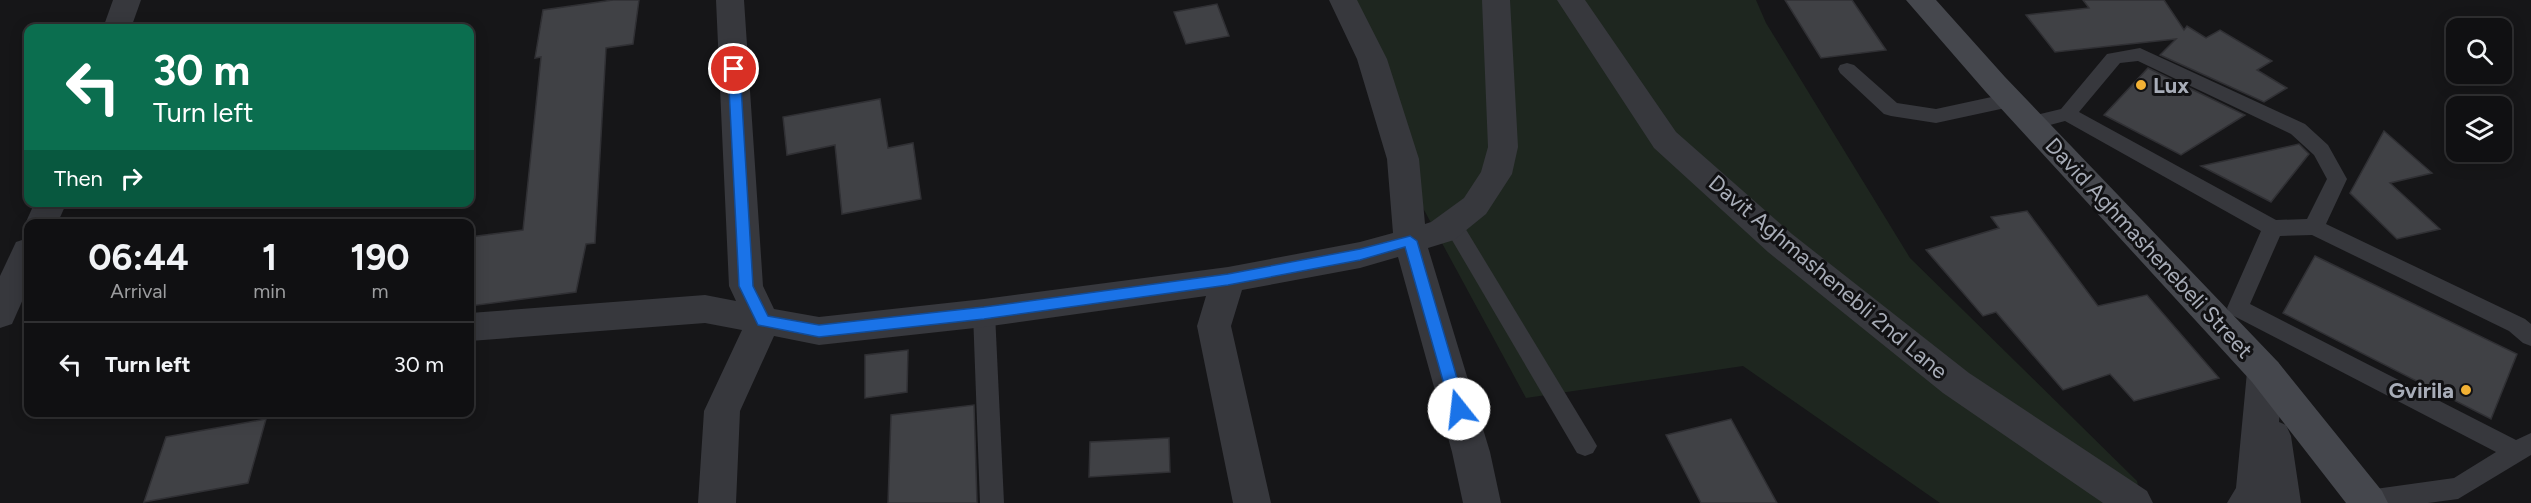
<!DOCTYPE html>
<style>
:root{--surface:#101012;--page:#19191b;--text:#f1f3f6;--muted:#9c9d9f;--line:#303032}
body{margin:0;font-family:Figtree,sans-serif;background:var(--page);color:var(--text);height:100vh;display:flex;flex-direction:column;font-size:22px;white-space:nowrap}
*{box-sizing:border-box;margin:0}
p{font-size:20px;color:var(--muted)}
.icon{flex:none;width:33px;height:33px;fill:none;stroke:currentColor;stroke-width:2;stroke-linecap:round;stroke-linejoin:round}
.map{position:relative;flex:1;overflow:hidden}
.panel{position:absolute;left:24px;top:219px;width:450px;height:198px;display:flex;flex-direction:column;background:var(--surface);border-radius:12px;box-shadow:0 3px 15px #0003,0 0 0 2px var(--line)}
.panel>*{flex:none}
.banner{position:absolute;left:24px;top:24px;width:450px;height:183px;border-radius:12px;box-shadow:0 3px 15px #0003,0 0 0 2px var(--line);background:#0b6e4f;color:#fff;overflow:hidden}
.tools{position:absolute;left:2446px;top:18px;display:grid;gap:12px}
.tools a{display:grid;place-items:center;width:66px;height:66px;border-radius:12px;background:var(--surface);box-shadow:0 3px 15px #0003,0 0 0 2px var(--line);font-size:30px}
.pin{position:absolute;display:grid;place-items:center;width:51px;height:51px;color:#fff;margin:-26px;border:3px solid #fff;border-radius:50%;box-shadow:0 2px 6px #0007}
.me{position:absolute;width:66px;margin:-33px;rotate:344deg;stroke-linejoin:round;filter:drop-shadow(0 0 4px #0008)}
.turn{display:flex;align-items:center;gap:21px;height:126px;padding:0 30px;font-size:27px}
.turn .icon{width:78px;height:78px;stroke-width:2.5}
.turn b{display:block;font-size:42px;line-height:51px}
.then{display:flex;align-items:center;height:57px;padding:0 30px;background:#0003;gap:12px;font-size:22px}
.eta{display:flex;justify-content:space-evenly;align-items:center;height:102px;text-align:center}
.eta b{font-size:36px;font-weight:700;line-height:42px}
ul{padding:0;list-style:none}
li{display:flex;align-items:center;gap:18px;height:84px;padding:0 30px;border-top:2px solid var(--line)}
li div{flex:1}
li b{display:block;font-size:22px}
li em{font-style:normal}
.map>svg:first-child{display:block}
</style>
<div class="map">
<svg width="2531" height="503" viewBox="0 0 2531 503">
<rect width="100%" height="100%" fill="#161618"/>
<!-- green -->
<path fill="#1e261f" d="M1344,0h412l10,23 144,235 227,223 5,22h-202l-197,-137 -217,32 -109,-201z"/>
<!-- building -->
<g fill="#404145" stroke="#303034" stroke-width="1.5">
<path d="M613,0h26l-6,44 -27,4 -11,195 -9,1 -10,48 -106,14v-69l53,-7 18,-173 -6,1 8,-48z"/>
<path d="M1785,0h67l34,50 -65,8z"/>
<path d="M2083,0h81l20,30 3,-4 19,12 14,-8 52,31 -15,9 30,18 -23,14 -104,-47 16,-16 -121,13 -29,-37 63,-7z"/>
<path d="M1217,4l12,32 -43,8 -12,-32z"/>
<path d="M2148,68l97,47 -64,40 -77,-40z"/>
<path d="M880,99l8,49 25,-5 8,56 -79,15 -7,-69 -48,10 -4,-38z"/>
<path d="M2384,131l48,42 -42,10 50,46 -43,10 -47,-46z"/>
<path d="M2299,144l10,10 -38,48 -70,-36z"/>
<path d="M2027,211l71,95 49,-11 72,83 -85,23 -24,-27 -47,16 -67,-78 -13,4 -57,-66 73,-22 -8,-11z"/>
<path d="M2315,256l202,98 -26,65 -208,-106z"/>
<path d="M908,350l-1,42 -42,6v-43z"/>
<path d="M974,405l3,98h-89l3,-88z"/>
<path d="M266,419l-18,64 -104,19 22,-65z"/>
<path d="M1731,419l46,84h-76l-35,-68z"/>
<path d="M1169,438l1,34 -81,5 1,-35z"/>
</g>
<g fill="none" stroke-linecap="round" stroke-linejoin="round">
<!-- lane -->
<g fill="#37383d" fill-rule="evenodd">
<path d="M2140,48l165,76 23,21 19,34 -21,45 199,95 6,5v22l-8,-3 -14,-12 -197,-96 -32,1 -30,68 266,136 15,-7v22l-73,44 -30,4h-71l2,-10 9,-3 86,-12 42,-26 -266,-138 -3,-6 34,-77 -196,-110 -34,9 -7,-2 -3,-5 3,-5 37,-9 46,-55zM2138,61l153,73 23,21 13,24 -20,40 -31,1 -197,-108 41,-49z"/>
<path d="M1847,63l7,2 43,38 39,6 74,-16 7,2 3,5 -3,5 -7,2 -74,16 -45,-7 -7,-2 -44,-41 -2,-4 2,-4z"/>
<path d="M1452,215l7,3 134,221 4,7 -4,7 -8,3 -8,-3 -135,-230 3,-5z"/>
<path d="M984,304l8,3 3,6 9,190h-24l-7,-190 3,-6z"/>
</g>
<!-- street -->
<g fill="#37383d" fill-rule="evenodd">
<path d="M113,0h28l-10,28h-28z"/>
<path d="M716,0h28l19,286 11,23 45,8 165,-18 244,-32 132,-25 33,-9 -6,-74 -30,-100 -28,-59h28l30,59 32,100 6,65 6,-2 33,-24 17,-26 7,-25 -6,-147h28l8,147 -6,27 -26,40 -32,26 -26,8 62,204 11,51h-38l-11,-51 -54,-195 -38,11 -118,22 -11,36 40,177h-38l-36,-177 9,-30 -222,31 -165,18 -45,-9 -34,75 -4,92h-38l6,-92 38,-81 -37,-7 -235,18v-28l235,-18 31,6 -7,-15z"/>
<path d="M1557,0h28l91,132 116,102 177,139 178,118 6,12h-50l-160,-110 -175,-141 -114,-104z"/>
<path d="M35,202h32l-10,22h-29v7l-3,-7z"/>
<path d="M28,238v50l-16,36 -12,4v-52l16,-34z"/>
<path d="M2265,357l13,5 5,10 -4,50 7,3 5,11 10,67h-74l9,-15 11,-116 5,-10z"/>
</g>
<!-- secondary -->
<path fill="#45474d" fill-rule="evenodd" d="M1906,0h30l69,77 273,285 104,129 6,12h-42l-94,-121 -267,-291z"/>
</g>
<!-- route -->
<path fill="#1a73e8" stroke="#114b97" stroke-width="1.5" d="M734,65l6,4 13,217 15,30 51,9 165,-18 244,-33 132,-25 50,-13 7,5 49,168 -2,5 -5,2 -6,-2 -2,-5 -46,-162 -45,13 -132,25 -244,34 -165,18 -61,-12 -19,-39 -11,-217z"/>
<!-- markers -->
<g fill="#f2b134" stroke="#111113" stroke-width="2">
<circle cx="2141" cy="85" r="6"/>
<circle cx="2466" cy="390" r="6"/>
</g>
<g text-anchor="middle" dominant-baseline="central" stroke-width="6" stroke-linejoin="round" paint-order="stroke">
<!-- poi labels -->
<g font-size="22" font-weight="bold" fill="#a8adb8" stroke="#111113" text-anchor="start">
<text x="2153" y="85">Lux</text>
<text x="2454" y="390" text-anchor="end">Gvirila</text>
</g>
<!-- street labels -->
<g font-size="22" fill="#a8adb8" stroke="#111113">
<text transform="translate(2149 248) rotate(47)">David Aghmashenebeli Street</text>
<text transform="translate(1828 277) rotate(40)">Davit Aghmashenebli 2nd Lane</text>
</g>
</g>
</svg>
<div class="tools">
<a><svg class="icon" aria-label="search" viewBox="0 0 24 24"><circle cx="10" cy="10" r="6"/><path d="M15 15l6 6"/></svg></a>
<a><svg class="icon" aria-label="layers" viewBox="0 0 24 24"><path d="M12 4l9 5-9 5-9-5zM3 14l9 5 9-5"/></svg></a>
</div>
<div class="pin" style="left:734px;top:69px;background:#d93025"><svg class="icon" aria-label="arrive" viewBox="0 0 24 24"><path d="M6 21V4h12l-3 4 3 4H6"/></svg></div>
<svg class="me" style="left:1459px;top:409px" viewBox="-20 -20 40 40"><circle r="19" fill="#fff"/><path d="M0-13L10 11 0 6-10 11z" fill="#1a73e8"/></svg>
<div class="banner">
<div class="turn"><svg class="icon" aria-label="left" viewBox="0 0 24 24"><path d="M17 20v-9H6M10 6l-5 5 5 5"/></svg><div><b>30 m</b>Turn left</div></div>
<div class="then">Then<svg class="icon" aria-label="right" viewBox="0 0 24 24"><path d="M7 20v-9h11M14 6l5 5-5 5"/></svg></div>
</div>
<section class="panel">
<div class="eta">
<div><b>06:44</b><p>Arrival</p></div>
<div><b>1</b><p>min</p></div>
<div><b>190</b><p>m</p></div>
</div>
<ul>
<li><svg class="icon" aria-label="left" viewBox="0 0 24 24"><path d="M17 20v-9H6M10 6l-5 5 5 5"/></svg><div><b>Turn left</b></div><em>30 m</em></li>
</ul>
</section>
</div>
